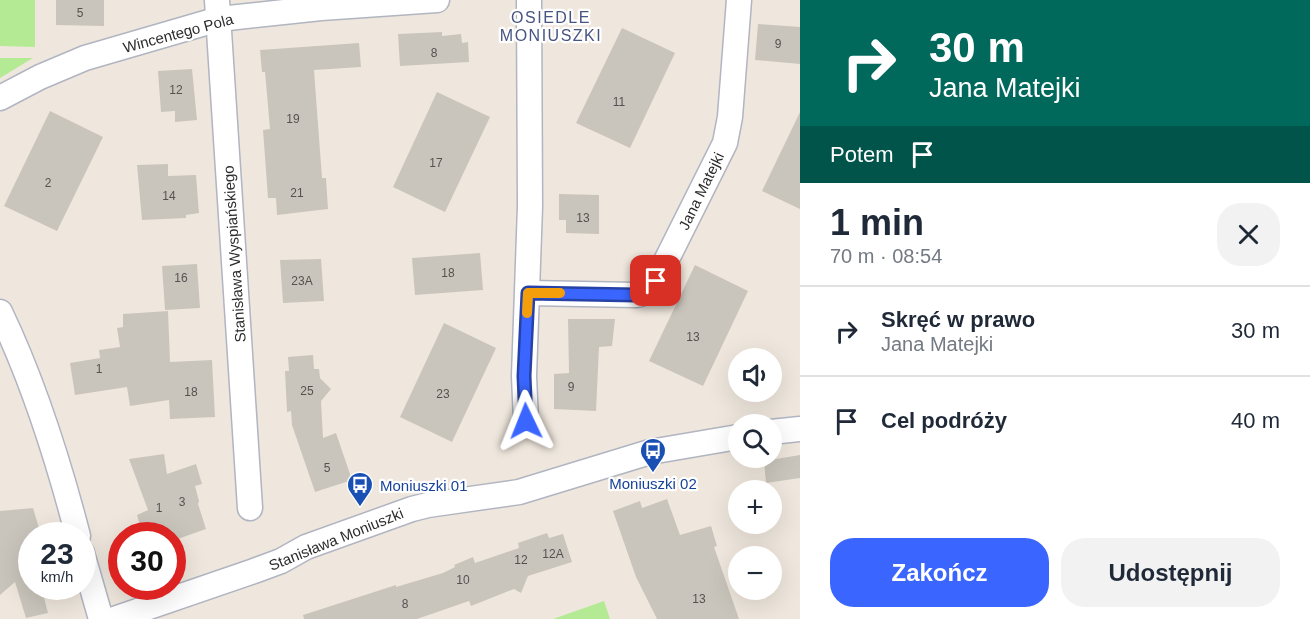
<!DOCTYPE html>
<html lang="pl">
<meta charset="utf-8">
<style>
:root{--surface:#fff;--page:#f2f2f3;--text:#1f2937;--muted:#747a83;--line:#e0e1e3;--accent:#3a66ff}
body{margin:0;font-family:Helvetica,sans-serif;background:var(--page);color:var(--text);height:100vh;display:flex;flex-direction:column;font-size:22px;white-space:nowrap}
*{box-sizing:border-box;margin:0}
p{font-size:20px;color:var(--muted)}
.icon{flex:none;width:33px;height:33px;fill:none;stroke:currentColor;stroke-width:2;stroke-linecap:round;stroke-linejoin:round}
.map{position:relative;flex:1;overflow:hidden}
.panel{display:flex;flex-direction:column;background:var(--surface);width:510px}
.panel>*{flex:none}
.hud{background:#00695c;color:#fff;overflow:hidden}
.buttons{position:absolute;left:728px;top:348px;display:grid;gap:12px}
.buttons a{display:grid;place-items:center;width:54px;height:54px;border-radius:50%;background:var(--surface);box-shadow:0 6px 24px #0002;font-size:30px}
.speed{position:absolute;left:18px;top:522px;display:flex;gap:12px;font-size:30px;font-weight:700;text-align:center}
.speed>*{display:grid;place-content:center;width:78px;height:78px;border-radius:50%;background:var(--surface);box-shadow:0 6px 24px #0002;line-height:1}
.speed small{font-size:15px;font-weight:400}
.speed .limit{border:9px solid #d22;background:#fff;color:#111}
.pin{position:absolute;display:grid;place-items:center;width:51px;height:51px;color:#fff;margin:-26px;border-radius:12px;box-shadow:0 3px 9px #0006}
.me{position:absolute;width:66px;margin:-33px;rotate:358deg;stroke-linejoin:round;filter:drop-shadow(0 0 4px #0008)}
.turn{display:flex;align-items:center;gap:21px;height:126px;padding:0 30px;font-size:27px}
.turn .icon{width:78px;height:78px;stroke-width:2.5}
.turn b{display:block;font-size:42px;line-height:51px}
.then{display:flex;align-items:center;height:57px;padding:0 30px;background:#0003;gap:12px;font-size:22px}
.round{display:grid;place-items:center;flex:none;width:63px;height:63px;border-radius:24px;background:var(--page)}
.head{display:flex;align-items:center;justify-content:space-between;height:102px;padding:0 30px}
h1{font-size:36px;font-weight:800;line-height:45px}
.action{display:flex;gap:12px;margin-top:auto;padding:12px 30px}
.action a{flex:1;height:69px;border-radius:24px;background:var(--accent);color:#fff;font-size:24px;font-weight:800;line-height:69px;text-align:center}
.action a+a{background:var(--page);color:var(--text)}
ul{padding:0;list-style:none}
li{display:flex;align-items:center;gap:18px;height:90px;padding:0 30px;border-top:2px solid var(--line)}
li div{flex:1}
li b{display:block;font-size:22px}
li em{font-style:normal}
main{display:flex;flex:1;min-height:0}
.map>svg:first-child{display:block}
</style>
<main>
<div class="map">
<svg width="800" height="619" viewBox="0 0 800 619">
<rect width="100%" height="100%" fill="#efe7dd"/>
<!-- green -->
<g fill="#b5ea95">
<path d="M0,0h35v47l-35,-1z"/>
<path d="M0,58h33l-33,20z"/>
<path d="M604,601l6,18h-57z"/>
</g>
<!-- building -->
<g fill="#cac5bc">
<path d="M56,0h48v26l-48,-1z"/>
<path d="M758,24l42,3v37l-45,-4z"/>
<path d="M622,28l53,25 -45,95 -54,-25z"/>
<path d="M442,32v4l19,-2 1,9 6,-1 1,20 -69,4 -2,-32z"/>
<path d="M359,43l2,24 -47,3 8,108h4l2,31 -51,6 -1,-17h-8l-5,-68 7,-1 -5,-57h-3l-2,-22z"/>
<path d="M192,69l5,51 -22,2v-11l-14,1 -3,-41z"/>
<path d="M437,92l53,25 -45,95 -52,-25z"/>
<path d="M50,111l53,26 -46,94 -53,-25z"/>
<path d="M800,112v97l-38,-18z"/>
<path d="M168,164v12l28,-1 3,38 -13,2v3l-44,2 -5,-55z"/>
<path d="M559,194l40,1v39l-33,-1v-13h-7z"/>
<path d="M480,253l3,37 -68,5 -3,-37z"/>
<path d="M321,259l3,42 -41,2 -3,-43z"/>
<path d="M197,264l3,44 -35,2 -3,-44z"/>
<path d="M695,265l53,26 -45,95 -54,-25z"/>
<path d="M168,311l2,51 42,-2 3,57 -45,2 -1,-19 -39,6 -3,-19 -52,8 -5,-32 30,-5 -1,-8 21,-3 -3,-19 6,-1v-13z"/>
<path d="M568,319h47l-3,27 -13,1 -3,64 -42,-2v-35l15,-1z"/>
<path d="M444,323l52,25 -44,94 -52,-25z"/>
<path d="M313,355l1,14h5l1,9 11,11 -10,12 2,37 13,-5 16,47 -37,12 -23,-67 -1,-14 -4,1 -2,-41h4l-1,-14z"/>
<path d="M164,454l3,20 29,-10 6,20 -7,2 4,15 -1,3 8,25 -34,12v-5h-29l-6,-21 11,-5 -19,-51z"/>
<path d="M800,455v23l-34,5 -2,-22z"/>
<path d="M667,499l13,36 31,-9 6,20 -3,1 25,72h-82l-21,-42 -23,-66 27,-10 2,7z"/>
<path d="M33,508l8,27 -9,1v50h9l7,27 -22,5 -11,-36 -15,13v-84z"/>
<path d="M547,533l2,5 14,-4 9,28 -44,14 -7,17 -7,-4 -43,17 -2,-5 -52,18h-113l-1,-4 93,-30v2l47,-14 12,-6 -1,-2 19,-8 2,6 44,-15 -1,-5z"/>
</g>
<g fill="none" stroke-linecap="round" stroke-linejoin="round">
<defs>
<g id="street">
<path d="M217,0l33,508"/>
<path d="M0,98l40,-21 45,-19 134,-39 102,-11 116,-8"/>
<path d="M528,293l108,2c9,-1 14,-6 20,-14l69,-138 5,-26 9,-117"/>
<path d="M0,312c34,71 58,147 78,224"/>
<path d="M526,421l-2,-45 6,-170 -1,-206"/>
<path d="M771,432l29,-3"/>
<path d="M82,553l19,66"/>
<path d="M114,619l140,-48 27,-10 25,-14 106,-38 16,-4 91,-13 131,-40 88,-15"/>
</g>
</defs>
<!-- street casing -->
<use href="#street" stroke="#b1b5c1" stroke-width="27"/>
<!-- street -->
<use href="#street" stroke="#fff" stroke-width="24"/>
</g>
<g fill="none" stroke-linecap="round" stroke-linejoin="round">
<defs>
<path id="route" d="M526,421l-2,-45 4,-83 108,2c9,-1 14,-6 20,-14"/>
</defs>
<!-- route casing -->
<use href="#route" stroke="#2642a6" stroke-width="15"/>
<!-- route -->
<use href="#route" stroke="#3a66ff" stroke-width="10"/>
<!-- slow -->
<path stroke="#f59e0b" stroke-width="10" d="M527,313l1,-20h32"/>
</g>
<!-- icons -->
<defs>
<symbol id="bus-pin" viewBox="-11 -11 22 30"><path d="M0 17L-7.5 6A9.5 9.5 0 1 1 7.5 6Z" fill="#1a4fb4" stroke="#fff"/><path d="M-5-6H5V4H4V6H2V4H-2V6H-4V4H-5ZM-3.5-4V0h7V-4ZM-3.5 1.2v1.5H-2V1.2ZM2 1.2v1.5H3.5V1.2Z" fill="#fff"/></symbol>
</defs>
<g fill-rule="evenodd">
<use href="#bus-pin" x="638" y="436" width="30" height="40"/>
<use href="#bus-pin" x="345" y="470" width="30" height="40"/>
</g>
<g text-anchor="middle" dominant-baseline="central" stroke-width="4.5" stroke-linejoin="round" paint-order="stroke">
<!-- number labels -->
<g font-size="12" fill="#545250">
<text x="80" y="13">5</text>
<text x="778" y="44">9</text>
<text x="434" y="53">8</text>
<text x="176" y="90">12</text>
<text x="619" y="102">11</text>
<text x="293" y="119">19</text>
<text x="436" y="163">17</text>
<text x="48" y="183">2</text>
<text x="297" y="193">21</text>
<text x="169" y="196">14</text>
<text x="583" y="218">13</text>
<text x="448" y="273">18</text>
<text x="181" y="278">16</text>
<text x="302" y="281">23A</text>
<text x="693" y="337">13</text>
<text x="99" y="369">1</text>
<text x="571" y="387">9</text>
<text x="307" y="391">25</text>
<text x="191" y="392">18</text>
<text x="443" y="394">23</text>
<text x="327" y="468">5</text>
<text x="182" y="502">3</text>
<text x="159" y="508">1</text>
<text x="553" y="554">12A</text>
<text x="521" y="560">12</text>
<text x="463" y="580">10</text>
<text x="699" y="599">13</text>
<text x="405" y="604">8</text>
</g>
<!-- street labels -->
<g font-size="15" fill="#2c2c2c" stroke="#fff">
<text transform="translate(178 33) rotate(-15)">Wincentego Pola</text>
<text transform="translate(701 191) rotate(-64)">Jana Matejki</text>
<text transform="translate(234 254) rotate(-94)">Stanisława Wyspiańskiego</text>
<text transform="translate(336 539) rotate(-22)">Stanisława Moniuszki</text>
</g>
<!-- transit labels -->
<g font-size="15" fill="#164399" stroke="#fff">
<text x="653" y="483">Moniuszki 02</text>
<text x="380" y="485" text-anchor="start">Moniuszki 01</text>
</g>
<!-- neighbourhood labels -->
<g font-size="16" letter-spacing="1.5" fill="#475482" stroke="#fff">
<text x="551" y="17">OSIEDLE<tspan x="551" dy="18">MONIUSZKI</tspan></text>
</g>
</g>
</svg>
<div class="buttons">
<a><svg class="icon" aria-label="sound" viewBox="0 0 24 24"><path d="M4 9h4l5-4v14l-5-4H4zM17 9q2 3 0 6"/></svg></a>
<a><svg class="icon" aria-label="search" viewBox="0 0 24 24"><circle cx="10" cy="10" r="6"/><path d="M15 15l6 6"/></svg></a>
<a>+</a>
<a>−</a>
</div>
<div class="speed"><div>23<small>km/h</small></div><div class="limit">30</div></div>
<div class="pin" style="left:656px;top:281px;background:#d93025"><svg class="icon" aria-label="arrive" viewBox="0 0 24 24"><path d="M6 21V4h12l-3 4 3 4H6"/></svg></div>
<svg class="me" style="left:526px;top:421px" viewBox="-20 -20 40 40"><path d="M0-17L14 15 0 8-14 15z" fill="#3a66ff" stroke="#fff" stroke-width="4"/></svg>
</div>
<section class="panel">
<div class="hud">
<div class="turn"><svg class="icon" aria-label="right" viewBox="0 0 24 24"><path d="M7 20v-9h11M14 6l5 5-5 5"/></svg><div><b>30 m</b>Jana Matejki</div></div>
<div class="then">Potem<svg class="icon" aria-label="arrive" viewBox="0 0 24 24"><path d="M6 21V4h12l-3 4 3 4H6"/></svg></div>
</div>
<div class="head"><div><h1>1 min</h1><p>70 m · 08:54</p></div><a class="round"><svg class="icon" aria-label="close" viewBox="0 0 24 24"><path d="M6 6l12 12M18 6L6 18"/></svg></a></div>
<ul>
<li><svg class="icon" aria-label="right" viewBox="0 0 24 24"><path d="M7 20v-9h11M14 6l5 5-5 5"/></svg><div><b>Skręć w prawo</b><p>Jana Matejki</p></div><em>30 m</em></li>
<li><svg class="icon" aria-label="arrive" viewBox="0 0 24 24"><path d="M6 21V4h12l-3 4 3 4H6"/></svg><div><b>Cel podróży</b></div><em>40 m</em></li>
</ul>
<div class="action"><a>Zakończ</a><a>Udostępnij</a></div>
</section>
</main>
